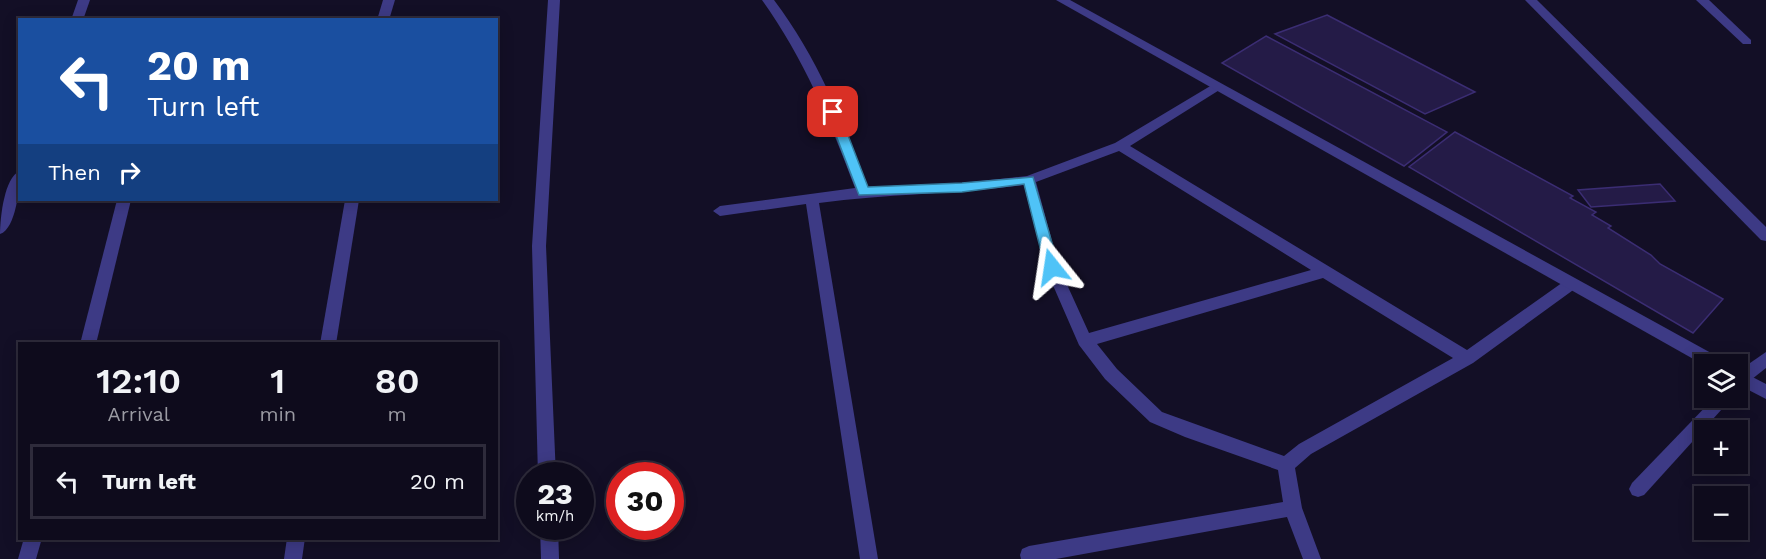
<!DOCTYPE html>
<meta charset="utf-8">
<style>
:root{--surface:#0e0b1c;--page:#1c1929;--text:#f1f3f6;--muted:#9b9ba3;--line:#2e2b3b}
body{margin:0;font-family:"Work Sans",sans-serif;background:var(--page);color:var(--text);height:100vh;display:flex;flex-direction:column;font-size:22px;white-space:nowrap}
*{box-sizing:border-box;margin:0}
p{font-size:20px;color:var(--muted)}
.icon{flex:none;width:33px;height:33px;fill:none;stroke:currentColor;stroke-width:2;stroke-linecap:round;stroke-linejoin:round}
.map{position:relative;flex:1;overflow:hidden}
.panel{position:absolute;left:18px;top:342px;width:480px;height:198px;display:flex;flex-direction:column;background:var(--surface);border-radius:0px;box-shadow:0 3px 15px #0003,0 0 0 2px var(--line)}
.panel>*{flex:none}
.banner{position:absolute;left:18px;top:18px;width:480px;height:183px;border-radius:0px;box-shadow:0 3px 15px #0003,0 0 0 2px var(--line);background:#1a4fa0;color:#fff;overflow:hidden}
.tools{position:absolute;left:1694px;top:354px;display:grid;gap:12px}
.tools a{display:grid;place-items:center;width:54px;height:54px;border-radius:0px;background:var(--surface);box-shadow:0 3px 15px #0003,0 0 0 2px var(--line);font-size:30px}
.speed{position:absolute;left:516px;top:462px;display:flex;gap:12px;font-size:30px;font-weight:700;text-align:center}
.speed>*{display:grid;place-content:center;width:78px;height:78px;border-radius:50%;background:var(--surface);box-shadow:0 3px 15px #0003,0 0 0 2px var(--line);line-height:1}
.speed small{font-size:15px;font-weight:400}
.speed .limit{border:9px solid #d22;background:#fff;color:#111}
.pin{position:absolute;display:grid;place-items:center;width:51px;height:51px;color:#fff;margin:-26px;border-radius:12px;box-shadow:0 3px 9px #0006}
.me{position:absolute;width:66px;margin:-33px;rotate:345deg;stroke-linejoin:round;filter:drop-shadow(0 0 4px #0008)}
.turn{display:flex;align-items:center;gap:21px;height:126px;padding:0 30px;font-size:27px}
.turn .icon{width:78px;height:78px;stroke-width:2.5}
.turn b{display:block;font-size:42px;line-height:51px}
.then{display:flex;align-items:center;height:57px;padding:0 30px;background:#0003;gap:12px;font-size:22px}
.eta{display:flex;justify-content:space-evenly;align-items:center;height:102px;text-align:center}
.eta b{font-size:36px;font-weight:600;line-height:42px}
ul{padding:0;list-style:none}
li{display:flex;align-items:center;gap:18px;height:75px;margin:0 12px 9px;padding:0 18px;border:3px solid var(--line);border-radius:0px}
li div{flex:1}
li b{display:block;font-size:22px}
li em{font-style:normal}
.map>svg:first-child{display:block}
</style>
<div class="map">
<svg width="1766" height="559" viewBox="0 0 1766 559">
<rect width="100%" height="100%" fill="#130f26"/>
<!-- building -->
<g fill="#241b47" stroke="#3b2d73" stroke-width="1.5">
<path d="M1327,15l148,77 -50,22 -150,-80z"/>
<path d="M1266,36l181,96 -43,34 -182,-103z"/>
<path d="M1455,132l118,64 -3,2 26,14 -4,3 19,11 -3,2 43,27 9,9 63,35 -30,34 -284,-166z"/>
<path d="M1660,184l15,17 -84,6 -13,-17z"/>
</g>
<g fill="none" stroke-linecap="round" stroke-linejoin="round">
<!-- service -->
<g fill="#3d3a85" fill-rule="evenodd">
<path d="M78,0h12l-7,20h-12z"/>
<path d="M20,171c0,15 -4,58 -20,63 0,-15 4,-57 20,-63z"/>
<path d="M1714,398h18l-88,97 -6,2 -6,-2 -3,-6 3,-6z"/>
</g>
<!-- minor -->
<g fill="#3d3a85" fill-rule="evenodd">
<path d="M383,0h12l-6,20h-12z"/>
<path d="M548,0h12l-14,246 10,230h-18l-6,-230z"/>
<path d="M762,0h12c43,57 69,121 94,187l94,-4 65,-7 88,-33 102,-61 6,4 -2,3 -91,57 337,204 99,-70h10l3,4 -3,4 -103,75 -162,91 -16,14 7,40 19,51h-18l-16,-42 -231,42h-35l-1,-4 2,-6 7,-3 254,-44 -5,-32 -93,-33 -35,-15 -45,-43 -26,-34 -34,-78 -21,-82c-68,9 -137,9 -205,18l59,356h-18l-54,-355 -86,12 -7,-5 7,-5 135,-18c-25,-67 -51,-129 -93,-188zM1119,151l192,119 -222,63 -30,-66 -23,-85zM1323,278l130,80 -154,86 -15,12 -122,-44 -45,-43 -20,-25z"/>
<path d="M1525,0h12l229,227v14l-5,-1z"/>
<path d="M1696,0h13l42,40v4h-8z"/>
<path d="M117,200h14l-35,144h-16z"/>
<path d="M345,200h14l-23,144h-16z"/>
<path d="M1766,352v16l-19,15h-10v-11z"/>
<path d="M540,526h18l1,33h-18z"/>
<path d="M24,538h18l-6,21h-18z"/>
<path d="M287,538h18l-3,21h-18z"/>
</g>
<!-- tertiary -->
<g fill="#3d3a85" fill-rule="evenodd">
<path d="M1056,0h14l652,359 2,5 -20,1z"/>
<path d="M1737,369l29,15v15l-29,-15z"/>
</g>
</g>
<!-- route -->
<path fill="#4fc3f7" stroke="#337fa1" stroke-width="1.5" d="M833,108l6,4 29,75 94,-4 71,-6 26,90 -2,3 -5,2 -7,-5 -21,-83 -62,8 -103,3 -32,-83z"/>
</svg>
<div class="tools">
<a><svg class="icon" aria-label="layers" viewBox="0 0 24 24"><path d="M12 4l9 5-9 5-9-5zM3 14l9 5 9-5"/></svg></a>
<a>+</a>
<a>−</a>
</div>
<div class="speed"><div>23<small>km/h</small></div><div class="limit">30</div></div>
<div class="pin" style="left:833px;top:112px;background:#d93025"><svg class="icon" aria-label="arrive" viewBox="0 0 24 24"><path d="M6 21V4h12l-3 4 3 4H6"/></svg></div>
<svg class="me" style="left:1052px;top:267px" viewBox="-20 -20 40 40"><path d="M0-17L14 15 0 8-14 15z" fill="#4fc3f7" stroke="#fff" stroke-width="4"/></svg>
<div class="banner">
<div class="turn"><svg class="icon" aria-label="left" viewBox="0 0 24 24"><path d="M17 20v-9H6M10 6l-5 5 5 5"/></svg><div><b>20 m</b>Turn left</div></div>
<div class="then">Then<svg class="icon" aria-label="right" viewBox="0 0 24 24"><path d="M7 20v-9h11M14 6l5 5-5 5"/></svg></div>
</div>
<section class="panel">
<div class="eta">
<div><b>12:10</b><p>Arrival</p></div>
<div><b>1</b><p>min</p></div>
<div><b>80</b><p>m</p></div>
</div>
<ul>
<li><svg class="icon" aria-label="left" viewBox="0 0 24 24"><path d="M17 20v-9H6M10 6l-5 5 5 5"/></svg><div><b>Turn left</b></div><em>20 m</em></li>
</ul>
</section>
</div>
